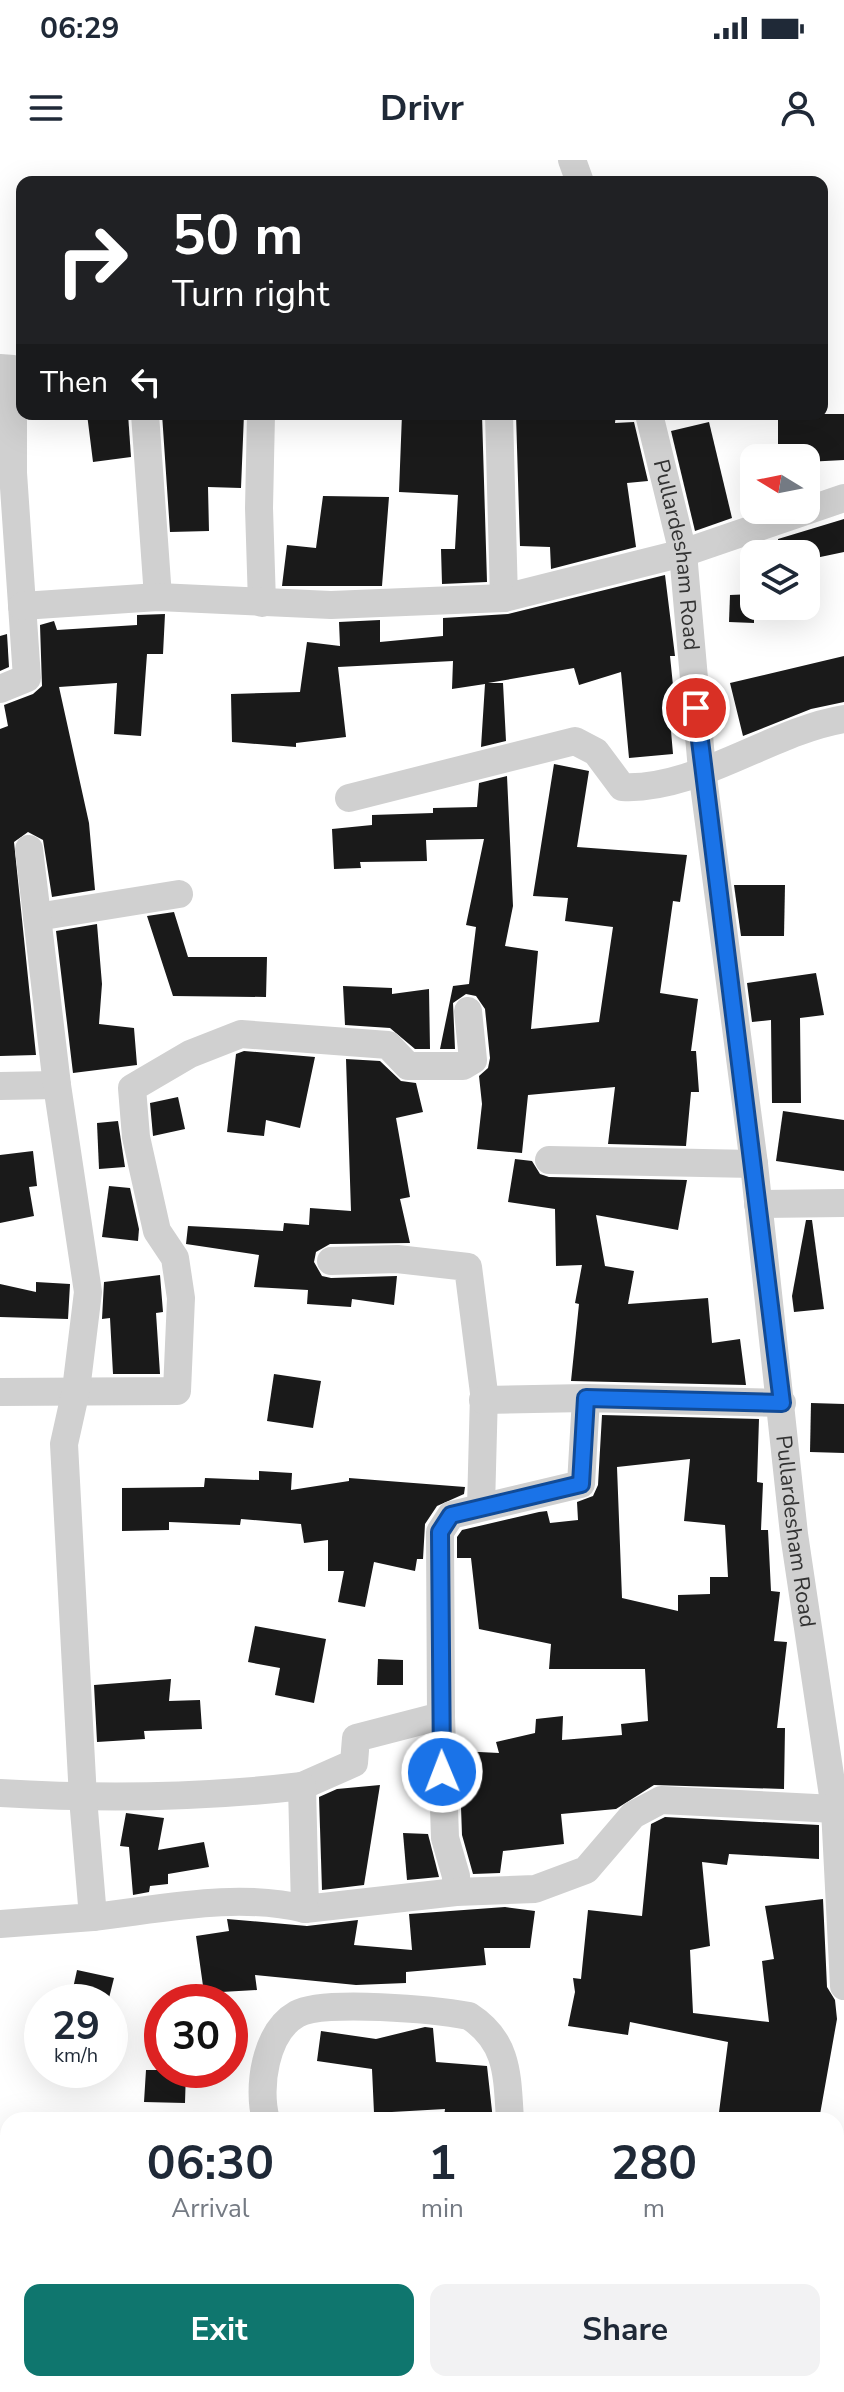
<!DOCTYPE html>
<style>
:root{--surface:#fff;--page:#f2f2f3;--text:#1f2937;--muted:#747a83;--accent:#0f766e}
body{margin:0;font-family:"Nunito Sans",sans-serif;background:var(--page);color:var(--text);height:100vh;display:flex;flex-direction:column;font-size:30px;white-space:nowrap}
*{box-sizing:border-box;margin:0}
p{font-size:26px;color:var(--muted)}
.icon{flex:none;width:44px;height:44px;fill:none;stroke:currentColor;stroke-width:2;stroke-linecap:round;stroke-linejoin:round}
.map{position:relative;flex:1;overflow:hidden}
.side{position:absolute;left:0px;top:1952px;width:844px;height:280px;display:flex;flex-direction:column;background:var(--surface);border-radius:24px 24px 0 0;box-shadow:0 8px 32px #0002}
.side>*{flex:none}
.top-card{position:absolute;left:16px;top:16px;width:812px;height:244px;border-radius:16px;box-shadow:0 8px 32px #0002;background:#202124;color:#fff;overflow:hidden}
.needle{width:52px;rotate:280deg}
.controls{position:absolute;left:740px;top:284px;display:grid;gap:16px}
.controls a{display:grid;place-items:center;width:80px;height:80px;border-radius:16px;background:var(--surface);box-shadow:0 8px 32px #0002;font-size:40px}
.speed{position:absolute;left:24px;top:1824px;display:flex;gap:16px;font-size:40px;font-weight:700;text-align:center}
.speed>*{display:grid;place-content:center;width:104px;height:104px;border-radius:50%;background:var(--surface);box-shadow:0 8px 32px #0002;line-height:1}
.speed small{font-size:20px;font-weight:400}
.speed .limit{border:12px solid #d22;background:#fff;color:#111}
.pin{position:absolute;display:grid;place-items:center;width:68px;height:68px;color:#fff;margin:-34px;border:4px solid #fff;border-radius:50%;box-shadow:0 2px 8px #0007}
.me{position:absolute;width:88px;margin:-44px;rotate:359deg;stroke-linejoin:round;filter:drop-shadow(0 0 6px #0008)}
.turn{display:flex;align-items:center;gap:28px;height:168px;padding:0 24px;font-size:36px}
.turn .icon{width:104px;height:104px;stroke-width:2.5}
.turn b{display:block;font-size:56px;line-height:68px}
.then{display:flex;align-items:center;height:76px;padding:0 24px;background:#0003;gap:16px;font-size:30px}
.eta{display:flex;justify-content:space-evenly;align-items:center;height:136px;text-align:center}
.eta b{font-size:48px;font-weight:700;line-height:56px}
.button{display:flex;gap:16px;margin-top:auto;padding:16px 24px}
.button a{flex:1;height:92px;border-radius:16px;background:var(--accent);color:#fff;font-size:32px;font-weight:700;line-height:92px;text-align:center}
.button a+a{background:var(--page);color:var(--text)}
.status{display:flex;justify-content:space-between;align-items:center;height:56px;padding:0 40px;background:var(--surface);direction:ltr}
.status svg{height:22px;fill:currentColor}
header{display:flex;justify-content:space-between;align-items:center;height:104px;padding:0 24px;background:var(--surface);font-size:36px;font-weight:700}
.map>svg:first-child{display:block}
</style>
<div class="status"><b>06:29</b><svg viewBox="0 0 49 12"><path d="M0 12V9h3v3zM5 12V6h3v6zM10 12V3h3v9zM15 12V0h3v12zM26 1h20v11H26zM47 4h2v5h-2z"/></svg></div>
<header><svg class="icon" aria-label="menu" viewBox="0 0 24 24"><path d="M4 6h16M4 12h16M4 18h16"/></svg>Drivr<svg class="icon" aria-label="person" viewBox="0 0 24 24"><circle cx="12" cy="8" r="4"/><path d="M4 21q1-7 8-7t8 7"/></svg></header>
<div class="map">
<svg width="844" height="2232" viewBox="0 0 844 2232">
<rect width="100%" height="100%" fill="#fff"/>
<!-- building -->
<g fill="#1a1a1a" fill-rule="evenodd">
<path d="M87,254h41l3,43 -38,5z"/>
<path d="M162,254h82l-3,74 -33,-1 1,44 -39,1z"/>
<path d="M402,254h80l5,168 -45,2 -1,-35h14l3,-54 -59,-3z"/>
<path d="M516,254h100l-1,9 19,-1 14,59 -21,2 9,64 -85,22 -1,-22 -30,-1z"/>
<path d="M778,254h66v46l-38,2v-4h-28z"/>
<path d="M709,262l23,96 -37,13 -24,-100z"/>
<path d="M323,336l66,1 -7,89h-100l5,-41 29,3z"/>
<path d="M844,359v33l-38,8v-6h-28v-15z"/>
<path d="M665,415l10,81h-5l4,39 -6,1 5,58 -44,4 -8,-86 -42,13 -5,-17 -86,15h15l3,58 -25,6 4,-63 -33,5 1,-28 -115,6 8,70 -50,6v4l-64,-5 -1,-48 69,-2 7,-50 33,4 -1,-24 41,-2v22l63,-6v-18l65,-4z"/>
<path d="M754,434v29l-25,-1 1,-27z"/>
<path d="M165,454l-2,40h-16l-6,82 -27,-2 3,-51 -58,4 30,136 6,67 -43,7 -9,-57 -15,-8 -14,10 22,213 -36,1v-327l8,-3 -4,-21 29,-11 9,-8 -2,-61 14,-4 3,9 80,-5v-10z"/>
<path d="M7,474l2,33 -9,4v-35z"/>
<path d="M844,496v46l-33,7 -68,27 -13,-53z"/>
<path d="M554,604l35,7 -12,76 110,8 -7,47 -7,-1 -13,92 38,6 -7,52h5l3,41h-8l-5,54 -78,-2 7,-57 -87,8 -6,58 -45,-4 5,-45 -3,-28 9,-8 2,-10 -5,-49 -9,-13 -10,-2 -13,9 2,46h-15l13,-63 16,-2 7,-57 -10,-2 18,-86 -58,1 1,21 -67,1 1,6 -27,1 -2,-40 40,-4v-10l61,-2v-5l44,-1 2,-24 28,-7 6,130 -8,40 33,5 -7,78 68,-7 14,-95 -48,-6 3,-23 -35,-2z"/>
<path d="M734,725h51l-1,51h-43z"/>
<path d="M174,752l14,45h79l-1,40 -93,-1 -26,-80z"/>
<path d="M97,764l5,60 -3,40 35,4 3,37 -64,8 -17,-142z"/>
<path d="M816,813l8,42 -24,3 1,85h-29l-1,-83 -19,2 -5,-39z"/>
<path d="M343,826l49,2v6l37,-5 1,60h-15l-25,-21 -45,-3z"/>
<path d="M244,891l71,6 -15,71 -34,-8 -2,16 -37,-4 9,-78z"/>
<path d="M346,899l34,2 21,20 15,2 7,29 -27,6 14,79 -10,2 10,44 -80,1 -14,8 -2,10 8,14 9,2 66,-2 -3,29 -42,-6 -1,8 -44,-3 1,-14 -54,-3 5,-32 -73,-11 2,-18 95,5 1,-8 25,2 1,-17 41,3z"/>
<path d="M178,937l7,32 -32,7 -3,-33z"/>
<path d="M783,951l61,9v51l-68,-10z"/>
<path d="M118,961l7,46 -26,2 -2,-46z"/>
<path d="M33,991l4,35 -8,1 5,29 -34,7v-68z"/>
<path d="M515,999l17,2 8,13 9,3 138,3 -9,50 -82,-15 9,51 29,5 -6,33 80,-6 4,45 28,-4 6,46 -175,-4 8,-77 -4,-1 7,-38 -26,1 -1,-57 -47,-7z"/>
<path d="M109,1026l21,2 9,41 -1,12 -36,-4z"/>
<path d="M806,1060h6l12,89 -30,3 -2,-16z"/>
<path d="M160,1115l3,37 -7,1 4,61h-47l-3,-56 -8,1 2,-37z"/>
<path d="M36,1122l34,2 -2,35 -68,-2v-33l36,8z"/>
<path d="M274,1214l47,7 -8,47 -46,-7z"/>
<path d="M811,1243l33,1v49l-34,-1z"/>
<path d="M602,1255l157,4 -2,63 6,1 -2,47h7l3,61 9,1 -6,49 13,1 -10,86h8l-1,61 -130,-4 -38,24 -55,5 3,30 -61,7 -3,22 -27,1 -11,-39 -3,-84 40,2 -3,-11 39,-9 1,-14 27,-3 -1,24 60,-5 -1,-11 27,-3 -3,-52h-96l2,-25 -72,-15 -8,-71h-14v-21l5,-7 77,-18 8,-1 3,12 28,-3 -1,-18 16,-6 5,-11zM690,1299l-6,62 41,4 3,52h-18v17l-32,1v16l-56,-13 -5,-131z"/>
<path d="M259,1311l33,2 -1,17 58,-9v-3l116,9 -1,7 -27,12 -12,18 -2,35h-6l-2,12 -41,-9 -9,45 -27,-5 6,-31h-16v-31l-24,3 -3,-19 -60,-5 -1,6 -71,-3v8l-47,1v-43l82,-1 1,-9 54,2z"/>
<path d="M255,1466l71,13 -12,64 -39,-8 5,-27 -32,-6z"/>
<path d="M378,1499l25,1v25h-26z"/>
<path d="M171,1519l-2,22 31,-1 2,29 -58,2 1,8 -48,3 -3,-57z"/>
<path d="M380,1625l-16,100 -42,5 -3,-93 18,-8z"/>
<path d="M126,1653l38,5 -6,32 46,-8 5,25 -41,7v10l-18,2 -1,6 -16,3 -4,-48 -9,-1z"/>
<path d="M665,1657l154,8v34l-90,-5 -2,11 -25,-3 8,84 -20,4 3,63 76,9 -7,-61 12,-2 -9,-53 58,-7 4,88 8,13 2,19 -18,101h-101l10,-78 -98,-20 -2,13 -60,-9 7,-34 -2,-14 8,1 7,-69 54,6 9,-92z"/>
<path d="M403,1673l25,1 11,43 -32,3z"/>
<path d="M505,1747l30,4 -5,37h-46l2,17 -80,7v11l-50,2 -101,-10 2,15 -53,3 -8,-57 33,-5 -2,-12 80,7 51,-6 -4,25 58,5 -3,-36z"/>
<path d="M77,1810l37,8 -6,24h-38z"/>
<path d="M425,1867l8,1 3,34 51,4 6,54 -49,-3 1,-8 -71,4 -2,-44 -55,-8 4,-30 55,8z"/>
<path d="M146,1910h40l-1,33 -41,-1z"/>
</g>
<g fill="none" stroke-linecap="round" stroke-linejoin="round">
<!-- minor -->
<g stroke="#d0d0d0" stroke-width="28">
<path d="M572,0l8,22"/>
<path d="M0,208l13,1v104l14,205 -27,11"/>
<path d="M145,254l13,183"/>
<path d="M261,254l-2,94 3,95"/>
<path d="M499,254l5,184 179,-45 161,-55"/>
<path id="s1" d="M649,254l34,139 19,217 52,394 40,370 41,275 9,177"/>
<path d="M22,446l136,-9 173,8 173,-7"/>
<path d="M349,638l226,-57 21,11 26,35c74,4 149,-56 222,-68"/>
<path d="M37,757l142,-23"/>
<path d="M0,926l57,-1"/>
<path d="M549,1000l205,4"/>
<path d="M758,1044l86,-1"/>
<path d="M331,1101l66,-2 71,8 16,126 -3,114"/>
<path d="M0,1232l177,-1 4,-93 -6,-40 -18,-27 -21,-94 -4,-49 58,-34 51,-20 147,11 20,21h55l10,-6 -5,-49"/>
<path d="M483,1240l103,-2"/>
<path d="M441,1556l-1,-184 11,-17 130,-31 5,-86 196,5"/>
<path d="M302,1626l52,-23 2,-25 85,-22 4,122 11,38v16"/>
<path d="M0,1633c101,6 201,5 302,-7l3,123 151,-17 79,-3 51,-19 47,-55 28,-15 174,9"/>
<path d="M93,1757c69,-8 144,-25 212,-8"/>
<path d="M0,1764l93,-7 -10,-119 -19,-354 12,-54 12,-98 -31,-207 -28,-236"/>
<path d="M266,1960c-9,-32 -1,-88 31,-106 26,-15 140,-4 172,2 40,26 38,60 41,104"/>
<path d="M680,2224l2,8"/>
<path d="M24,2232l52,-8"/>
</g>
</g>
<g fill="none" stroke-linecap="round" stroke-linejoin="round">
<defs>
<path id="route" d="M442,1612l-2,-240 11,-17 130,-31 5,-86 196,5 -86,-695"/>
</defs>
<!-- route casing -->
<use href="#route" stroke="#114b97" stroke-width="20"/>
<!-- route -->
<use href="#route" stroke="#1a73e8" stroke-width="14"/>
</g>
<g text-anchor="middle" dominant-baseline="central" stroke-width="8" stroke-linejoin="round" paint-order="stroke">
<!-- street labels -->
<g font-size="22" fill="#333" stroke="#fff">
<text stroke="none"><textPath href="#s1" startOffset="144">Pullardesham Road</textPath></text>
<text stroke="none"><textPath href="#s1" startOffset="1128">Pullardesham Road</textPath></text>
</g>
</g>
</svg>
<div class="controls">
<a><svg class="needle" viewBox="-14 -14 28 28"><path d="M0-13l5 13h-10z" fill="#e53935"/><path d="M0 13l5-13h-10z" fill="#747a83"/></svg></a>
<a><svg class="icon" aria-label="layers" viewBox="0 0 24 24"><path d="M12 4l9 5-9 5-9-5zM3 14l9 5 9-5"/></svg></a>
</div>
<div class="speed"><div>29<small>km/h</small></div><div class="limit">30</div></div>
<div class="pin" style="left:696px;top:548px;background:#d93025"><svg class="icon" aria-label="arrive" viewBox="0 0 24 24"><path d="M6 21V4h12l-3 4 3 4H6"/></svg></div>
<svg class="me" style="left:442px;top:1612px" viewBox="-20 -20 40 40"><circle r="17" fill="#1a73e8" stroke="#fff" stroke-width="3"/><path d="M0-11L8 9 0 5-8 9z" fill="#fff"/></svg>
<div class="top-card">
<div class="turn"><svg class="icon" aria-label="right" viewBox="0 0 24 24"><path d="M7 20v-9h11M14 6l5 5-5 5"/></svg><div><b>50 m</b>Turn right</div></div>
<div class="then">Then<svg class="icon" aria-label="left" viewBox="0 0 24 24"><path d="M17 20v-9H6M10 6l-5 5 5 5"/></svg></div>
</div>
<section class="side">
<div class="eta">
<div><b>06:30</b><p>Arrival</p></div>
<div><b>1</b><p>min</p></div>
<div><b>280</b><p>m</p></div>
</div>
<div class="button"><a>Exit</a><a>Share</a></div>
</section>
</div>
